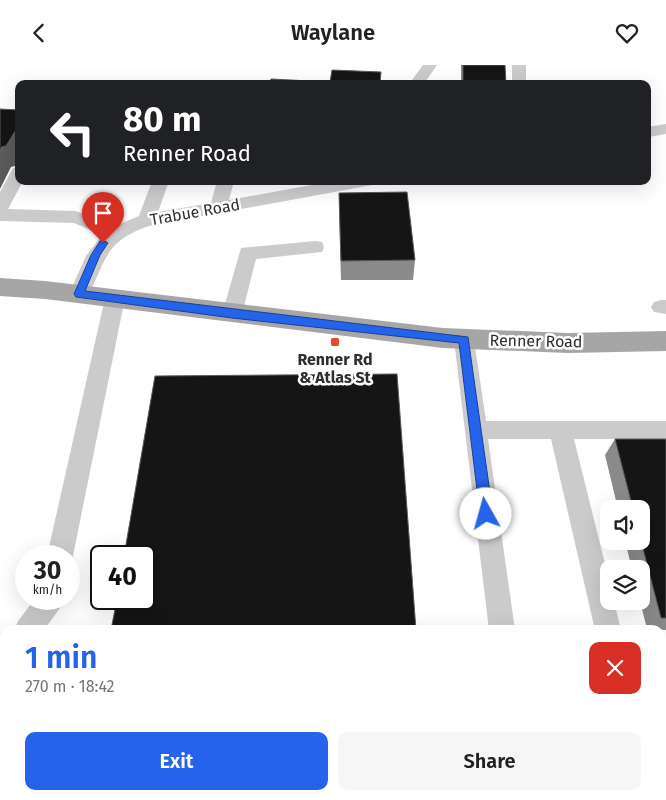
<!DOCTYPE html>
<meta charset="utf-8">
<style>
:root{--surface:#fff;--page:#f6f6f6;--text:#202124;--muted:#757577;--accent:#2563eb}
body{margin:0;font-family:"Fira Sans",sans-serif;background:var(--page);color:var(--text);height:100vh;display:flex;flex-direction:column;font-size:19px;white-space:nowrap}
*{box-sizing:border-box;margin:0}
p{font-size:16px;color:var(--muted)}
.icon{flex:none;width:28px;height:28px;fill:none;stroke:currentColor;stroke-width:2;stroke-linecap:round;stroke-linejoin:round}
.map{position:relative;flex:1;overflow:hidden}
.side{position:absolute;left:0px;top:560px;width:666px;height:175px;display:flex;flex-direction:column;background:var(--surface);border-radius:15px 15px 0 0;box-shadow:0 5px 20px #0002}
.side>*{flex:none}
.guide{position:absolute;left:15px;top:15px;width:636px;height:105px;border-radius:10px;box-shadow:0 5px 20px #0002;background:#202124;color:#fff;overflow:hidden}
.buttons{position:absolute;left:600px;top:435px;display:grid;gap:10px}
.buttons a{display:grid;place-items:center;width:50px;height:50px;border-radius:10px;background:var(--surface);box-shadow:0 5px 20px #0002;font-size:25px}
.speed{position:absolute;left:15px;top:480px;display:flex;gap:10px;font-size:25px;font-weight:700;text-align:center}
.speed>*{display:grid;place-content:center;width:65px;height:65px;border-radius:50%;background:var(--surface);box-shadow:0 5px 20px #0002;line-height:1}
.speed small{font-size:12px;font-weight:400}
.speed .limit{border:2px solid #111;border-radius:8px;background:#fff;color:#111}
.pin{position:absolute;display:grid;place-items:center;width:42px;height:42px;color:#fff;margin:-51px -21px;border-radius:50% 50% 50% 0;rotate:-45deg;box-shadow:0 0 5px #0007}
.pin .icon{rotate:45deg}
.me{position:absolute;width:55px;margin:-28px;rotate:353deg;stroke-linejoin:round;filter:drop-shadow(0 0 4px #0008)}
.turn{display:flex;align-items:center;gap:18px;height:105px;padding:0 25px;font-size:22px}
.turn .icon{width:65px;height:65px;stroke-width:2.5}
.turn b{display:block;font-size:35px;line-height:42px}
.round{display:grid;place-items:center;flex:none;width:52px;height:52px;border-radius:10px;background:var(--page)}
.summary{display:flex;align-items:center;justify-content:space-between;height:85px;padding:0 25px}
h1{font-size:30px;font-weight:600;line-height:38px;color:var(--accent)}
.button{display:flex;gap:10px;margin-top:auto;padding:10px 25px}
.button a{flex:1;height:58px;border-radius:10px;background:var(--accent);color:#fff;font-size:20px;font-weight:600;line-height:58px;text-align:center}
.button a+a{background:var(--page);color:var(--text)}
header{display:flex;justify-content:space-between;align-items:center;height:65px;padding:0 25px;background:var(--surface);font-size:22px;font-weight:600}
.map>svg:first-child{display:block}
</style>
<header><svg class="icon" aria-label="back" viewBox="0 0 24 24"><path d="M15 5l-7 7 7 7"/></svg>Waylane<svg class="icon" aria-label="heart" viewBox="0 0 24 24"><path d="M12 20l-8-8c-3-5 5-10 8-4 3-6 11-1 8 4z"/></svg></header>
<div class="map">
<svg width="666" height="735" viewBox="0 0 666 735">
<rect width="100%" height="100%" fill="#fff"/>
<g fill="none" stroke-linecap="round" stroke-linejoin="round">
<!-- minor -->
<g fill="#cbcbcb" fill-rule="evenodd">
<path d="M423,0h14l-13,19h-15z"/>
<rect x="512" y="0" width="14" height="19"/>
<path d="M666,59v10l-18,3v-10z"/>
<path d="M19,102v14h4l-15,28 68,2 39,15 24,-10 13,-35h17l-11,31 53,-9 6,-22h17l-5,19 105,-19h41l-2,4 -6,1 -218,40c-47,16 -42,36 -63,73l-7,2 -7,-2 -3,-5 17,-38 16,-21 -28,-12 -74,-2v-29l13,-24z"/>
<path d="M315,176l7,1 2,5 -2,5 -66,7 -14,55 -3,5 -7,2 -7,-2 -3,-5 19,-66z"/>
<path d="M115,226l7,2 3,5 -52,258 -4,8v-8h-22l58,-258 3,-5z"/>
<path d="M661,235h5v14l-12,-2 -3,-5 3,-5z"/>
<path d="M464,267l7,2 3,6 12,81h180v18h-92l35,141v21h5l7,29h-26l-44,-191h-63l27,191h-26l-35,-290 3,-6z"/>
<path d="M35,534h29l-4,9 -16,22h-30l4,-9z"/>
<rect x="661" y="593" width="5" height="28"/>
<path d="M5,626v47l-5,2v-47z"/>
<path d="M508,730h30l1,5h-30z"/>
</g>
<!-- major -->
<path fill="#a6a6a6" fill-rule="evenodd" d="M0,213l45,3 398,47 125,5 98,-2v20l-98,2 -125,-5 -398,-49 -45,-3z"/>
</g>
<!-- wall -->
<g fill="#8a8a8a">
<path d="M461,0h44l1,19h-45z"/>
<path d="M57,116h47l-2,3z"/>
<path d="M339,128l76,67 -2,20h-72l-2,-68z"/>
<path d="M615,374h51v191l-19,-1 -7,-28h1v-32h-9l-7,-28h16v-32h-23l-13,-54z"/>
</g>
<!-- shaded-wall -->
<path fill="#5b5b5b" d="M19,60v34l-4,7 -4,1 -11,22v-38z"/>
<!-- building -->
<g fill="#151515" stroke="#5b5b5b">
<path d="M463,0h42l1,19h-43z"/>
<path d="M332,5l49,2 -1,12h-110l1,-5 59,3z"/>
<path d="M0,44l19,1v15l-13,21 -4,1 -2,4z"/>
<path d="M407,127l8,68 -74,1 -2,-68z"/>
<path d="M397,309l19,256h-305l6,-31h27v-43h-20l31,-180z"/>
<path d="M615,374h51v179h-5l-20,-77v-32h-8z"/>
<path d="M83,730h344l1,5h-346z"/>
</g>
<!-- route -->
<path fill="#2563eb" stroke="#184099" d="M103,175l5,3 -8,12 -15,36 383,46 25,177 -2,4 -5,1 -4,-1 -2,-4 -21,-171 -227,-25 -156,-21 -2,-3 17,-39 9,-14z"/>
<!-- markers -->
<rect fill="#e74b2e" stroke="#fff" stroke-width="2" x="330" y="272" width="10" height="10" rx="2.5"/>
<g text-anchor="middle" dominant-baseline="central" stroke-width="5" stroke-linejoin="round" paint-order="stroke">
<!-- street labels -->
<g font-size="16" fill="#2e2e2e" stroke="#fff">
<text transform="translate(195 147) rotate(-10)">Trabue Road</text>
<text transform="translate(536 276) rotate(1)">Renner Road</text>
</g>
<!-- poi labels -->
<g font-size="16" font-weight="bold" fill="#2e2e2e" stroke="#fff">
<text x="335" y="294">Renner Rd<tspan x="335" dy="18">&amp; Atlas St</tspan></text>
</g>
</g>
</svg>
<div class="buttons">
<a><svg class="icon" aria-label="sound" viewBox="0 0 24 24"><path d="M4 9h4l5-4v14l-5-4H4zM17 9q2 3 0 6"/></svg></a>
<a><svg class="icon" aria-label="layers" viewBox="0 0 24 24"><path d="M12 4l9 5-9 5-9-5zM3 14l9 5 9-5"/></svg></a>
</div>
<div class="speed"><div>30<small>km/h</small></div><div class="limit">40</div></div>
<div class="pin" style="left:103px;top:178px;background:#d93025"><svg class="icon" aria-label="arrive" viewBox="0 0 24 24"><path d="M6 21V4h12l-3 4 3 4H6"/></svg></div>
<svg class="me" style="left:486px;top:449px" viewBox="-20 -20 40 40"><circle r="19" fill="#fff"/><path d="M0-13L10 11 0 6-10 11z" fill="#2563eb"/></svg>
<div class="guide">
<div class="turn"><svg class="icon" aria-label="left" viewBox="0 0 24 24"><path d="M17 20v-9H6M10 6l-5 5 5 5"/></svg><div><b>80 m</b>Renner Road</div></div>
</div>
<section class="side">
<div class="summary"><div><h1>1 min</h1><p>270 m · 18:42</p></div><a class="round" style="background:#d93025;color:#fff"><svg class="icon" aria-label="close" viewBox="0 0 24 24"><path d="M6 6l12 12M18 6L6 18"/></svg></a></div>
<div class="button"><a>Exit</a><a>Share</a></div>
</section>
</div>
